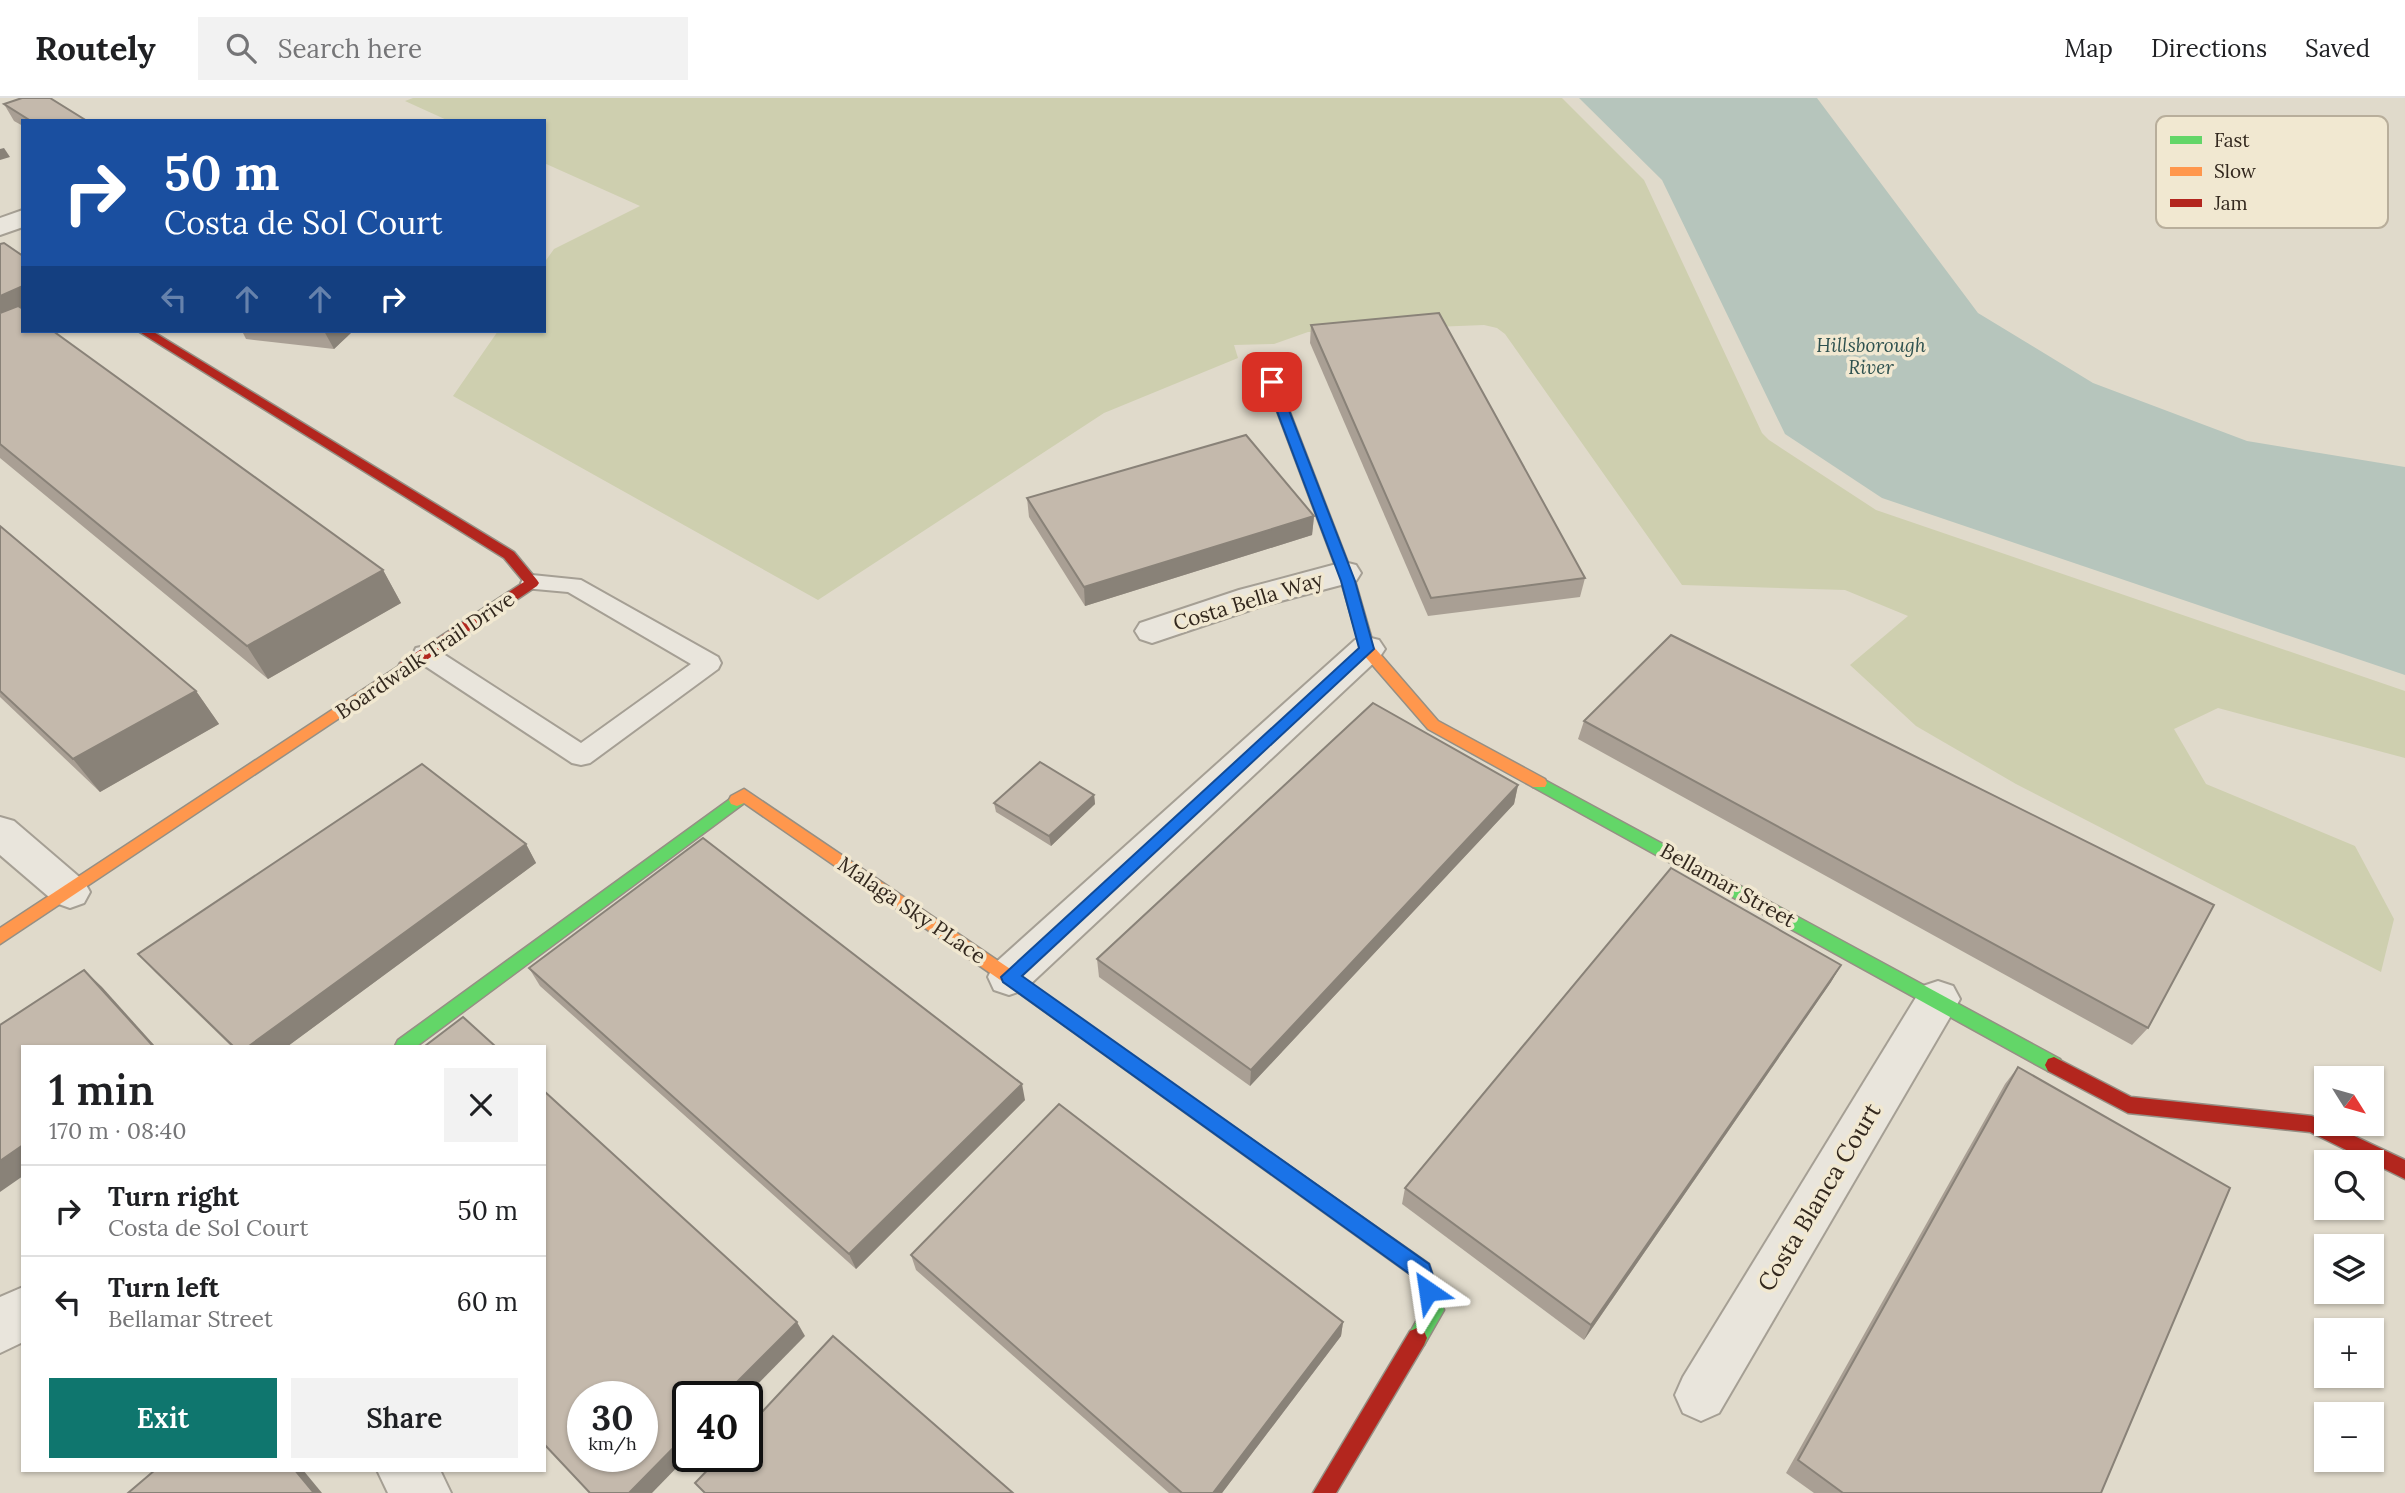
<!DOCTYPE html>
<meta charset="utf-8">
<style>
:root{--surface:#fff;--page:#f2f2f2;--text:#202124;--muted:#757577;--line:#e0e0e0;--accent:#0f766e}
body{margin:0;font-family:Lora,serif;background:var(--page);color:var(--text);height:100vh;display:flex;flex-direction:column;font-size:26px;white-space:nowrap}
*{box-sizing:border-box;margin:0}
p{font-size:23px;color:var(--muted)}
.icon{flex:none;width:38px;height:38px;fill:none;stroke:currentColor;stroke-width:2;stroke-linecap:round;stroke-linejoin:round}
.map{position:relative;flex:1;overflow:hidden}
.side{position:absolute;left:21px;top:947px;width:525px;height:427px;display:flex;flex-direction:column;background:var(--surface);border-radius:0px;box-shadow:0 2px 5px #0004}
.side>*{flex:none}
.top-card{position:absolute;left:21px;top:21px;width:525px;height:214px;border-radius:0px;box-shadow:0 2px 5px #0004;background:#1a4fa0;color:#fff;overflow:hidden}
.needle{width:46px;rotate:127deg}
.fabs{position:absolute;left:2314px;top:968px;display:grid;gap:14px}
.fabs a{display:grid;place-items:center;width:70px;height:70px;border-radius:0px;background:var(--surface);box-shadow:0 2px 5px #0004;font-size:35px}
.speed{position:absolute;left:567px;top:1283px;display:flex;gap:14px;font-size:35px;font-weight:700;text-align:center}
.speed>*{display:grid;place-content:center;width:91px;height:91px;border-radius:50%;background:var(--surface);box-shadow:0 2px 5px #0004;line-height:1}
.speed small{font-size:18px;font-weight:400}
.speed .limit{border:4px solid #111;border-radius:10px;background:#fff;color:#111}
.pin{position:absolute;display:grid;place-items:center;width:60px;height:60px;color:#fff;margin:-30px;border-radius:14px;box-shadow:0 4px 10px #0006}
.me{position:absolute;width:77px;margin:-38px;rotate:328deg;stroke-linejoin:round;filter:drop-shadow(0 0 5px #0008)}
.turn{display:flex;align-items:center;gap:24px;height:147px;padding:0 28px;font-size:32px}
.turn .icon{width:91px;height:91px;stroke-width:2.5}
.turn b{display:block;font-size:49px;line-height:60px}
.lanes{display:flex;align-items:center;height:66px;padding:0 28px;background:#0003;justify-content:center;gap:35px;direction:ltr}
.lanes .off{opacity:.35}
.round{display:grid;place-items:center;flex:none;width:74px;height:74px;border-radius:0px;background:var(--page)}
.head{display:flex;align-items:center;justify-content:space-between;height:119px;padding:0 28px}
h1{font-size:42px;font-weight:600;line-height:52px}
.cta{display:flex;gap:14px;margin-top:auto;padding:14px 28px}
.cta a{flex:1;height:80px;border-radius:0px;background:var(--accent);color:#fff;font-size:28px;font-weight:600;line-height:80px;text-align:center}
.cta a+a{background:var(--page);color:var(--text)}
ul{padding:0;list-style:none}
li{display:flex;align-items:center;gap:21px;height:91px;padding:0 28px;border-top:2px solid var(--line)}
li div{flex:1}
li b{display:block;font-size:26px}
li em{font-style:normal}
header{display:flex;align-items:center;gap:42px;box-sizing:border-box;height:98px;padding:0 35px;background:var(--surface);border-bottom:2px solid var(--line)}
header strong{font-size:33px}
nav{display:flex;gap:38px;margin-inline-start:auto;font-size:24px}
.search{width:490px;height:63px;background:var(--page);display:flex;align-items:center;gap:18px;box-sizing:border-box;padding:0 24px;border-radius:0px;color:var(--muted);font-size:26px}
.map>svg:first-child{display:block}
</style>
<header>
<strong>Routely</strong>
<div class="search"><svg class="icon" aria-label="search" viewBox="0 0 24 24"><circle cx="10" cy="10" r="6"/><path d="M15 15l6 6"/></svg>Search here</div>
<nav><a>Map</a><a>Directions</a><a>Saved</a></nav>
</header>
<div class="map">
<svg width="2405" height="1395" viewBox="0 0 2405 1395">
<rect width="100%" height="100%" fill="#e0dacb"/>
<!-- green -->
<path fill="#cecfaf" d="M413,0h1149l82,82 118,253 7,7 107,70 529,181v67l-187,-50 -44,21 32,55 149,62 39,73 -13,53 -365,-188 -100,-58 -66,-61 58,-49 -63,-26 -163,-5 -177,-251 -8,-6 -13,-3 -176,7 -34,12 -40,1 4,13 -134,55 -286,187 -365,-204 45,-65h46v-68l10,-14 86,-43 -96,-43v-42h-95l-44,-20z"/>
<!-- water -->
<path fill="#b6c5bc" d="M1579,0h238l161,215 115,70 154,58 158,26v208l-523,-177 -97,-64 -123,-254z"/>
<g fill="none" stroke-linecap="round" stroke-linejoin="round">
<defs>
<path id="lane" d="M532,477l49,5 137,77 3,6 -3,6 -128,94 -9,2 -9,-2 -156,-103 -3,-6 3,-6 9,-2 9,2 147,95 110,-79 -123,-72 -44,-4 -3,-5 3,-5z"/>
<g id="street">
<path d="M23,112v17l-23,8v-17z"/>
<path d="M1344,464l12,3 5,8 -5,8 -94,25 -110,37 -12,-4 -5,-8 5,-8 99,-33z"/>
<path d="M1367,539l12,3 6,9 -6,9 -355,332 -15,5 -15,-5 -6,-13 6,-13 361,-324z"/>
<path d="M0,719l14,4 70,60 6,11 -6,11 -14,5 -14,-5 -56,-48z"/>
<path d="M1938,883l15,5 7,13 -7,13 -234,401 -18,8 -18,-8 -8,-18 8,-18 240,-391z"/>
<path d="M23,1189v55l-23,11v-56z"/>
<path d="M377,1372h63l11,23h-63z"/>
</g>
<g id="fast">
<path d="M1539,679l521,282 3,6 -3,6 -6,2 -6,-2 -515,-284 -2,-4 2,-4z"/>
<path d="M737,696l6,2 2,4 -2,4 -326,242h-22l3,-6z"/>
<path d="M1025,883l404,283 15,46 -20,35 -7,3 -7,-3 -3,-7 16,-29 -9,-32 -395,-284 -3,-5 3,-5z"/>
</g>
<g id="slow">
<path d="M1263,256l6,4 86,223 19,66 64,74 107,58 2,4 -2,4h-12l-105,-58 -66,-76 -21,-72 -84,-223z"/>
<path d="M405,564l5,1 2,4 -2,4 -410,273v-16z"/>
<path d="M744,691l287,194 3,5 -3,5 -6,2 -6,-2 -275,-190 -7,3 -6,-2 -2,-4 2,-4z"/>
</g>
<g id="jam">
<path d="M138,233h14l362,221 23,28 2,3 -2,3 -127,85h-10l-2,-4 2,-4 124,-81 -20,-24z"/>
<path d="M2054,959l77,40 181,19 93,44v19l-95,-47 -182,-19 -80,-42 -3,-6 3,-6z"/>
<path d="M1417,1230l7,3 3,7 -3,7 -88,148h-23l97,-162z"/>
</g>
</defs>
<!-- lane casing -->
<use href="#lane" stroke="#a59f94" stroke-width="4"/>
<!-- street casing -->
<use href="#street" stroke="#a59f94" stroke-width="4"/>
<!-- fast casing -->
<use href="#fast" stroke="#958f84" stroke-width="3"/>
<!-- slow casing -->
<use href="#slow" stroke="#958f84" stroke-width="3"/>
<!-- jam casing -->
<use href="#jam" stroke="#958f84" stroke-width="3"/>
<!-- lane -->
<use href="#lane" fill="#e9e5dc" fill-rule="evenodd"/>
<!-- street -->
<use href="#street" fill="#e9e5dc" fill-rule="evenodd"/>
<!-- fast -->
<use href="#fast" fill="#63d668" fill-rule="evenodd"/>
<!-- slow -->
<use href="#slow" fill="#ff974d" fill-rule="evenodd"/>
<!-- jam -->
<use href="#jam" fill="#b3261e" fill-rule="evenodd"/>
</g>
<!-- wall -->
<g fill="#a99f94">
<path d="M4,6l83,17h-64v5l-9,-5z"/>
<path d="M0,146l23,87 360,239 18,33 -133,76 -268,-221z"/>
<path d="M1311,227l274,253 -5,19 -152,19 -118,-273z"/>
<path d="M242,233h111l-19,18 -88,-10z"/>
<path d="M1027,400l287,18 -2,19 -227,71 -56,-89z"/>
<path d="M0,428l196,165 23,33 -119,68 -100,-95z"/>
<path d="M1584,623l564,307 -16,17 -554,-306z"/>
<path d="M1518,687l-4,19 -264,282 -151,-109 -2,-18z"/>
<path d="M1094,697l1,9 -44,42 -55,-34 -2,-9z"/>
<path d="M526,746l10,19 -248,183h-57l-76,-74 -17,-18z"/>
<path d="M1841,867l-10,17 -247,358 -182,-136 3,-16z"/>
<path d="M529,870l496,132 -169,169 -316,-283z"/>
<path d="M2018,969l83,426h-287l-28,-20 219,-389z"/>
<path d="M911,1157l432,67 -2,14 -119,157h-53l-253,-223z"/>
</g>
<!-- shaded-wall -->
<g fill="#898278">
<path d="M4,50l6,9 -10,3v-11z"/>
<path d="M23,188v33l-23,10v-33z"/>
<path d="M324,233h29l-19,18z"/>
<path d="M1314,418l-2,19 -227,71 -1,-19z"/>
<path d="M383,472l18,33 -133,76 -21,-33z"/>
<path d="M196,593l23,33 -119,68 -27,-33z"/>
<path d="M1518,687l-4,19 -264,282 1,-16z"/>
<path d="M1094,697l1,9 -44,42 -2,-10z"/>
<path d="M526,746l10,19 -248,183h-39z"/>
<path d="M1841,867l-10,17 -247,358 7,-15z"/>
<path d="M84,872l18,17 53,59h-2z"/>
<path d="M1022,986l3,16 -169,169 -7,-15z"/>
<path d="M23,1047v31l-23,16v-31z"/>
<path d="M797,1224l8,14 -59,60h-23z"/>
<path d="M1343,1224l-2,14 -119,157h-9z"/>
<path d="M688,1335v23l-36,37h-23z"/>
<path d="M295,1372h8l19,23h-8z"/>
</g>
<!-- building -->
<g fill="#c4b9ac" stroke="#898278" stroke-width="2" fill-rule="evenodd">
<path d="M22,0h28l37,23h-56l-27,-17z"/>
<path d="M4,145l19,13v30l-23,10v-52z"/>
<path d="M18,208l5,3v22h30l330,239 -136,76 -247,-202v-131z"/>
<path d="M1439,215l146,265 -154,20 -120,-273z"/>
<path d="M1246,337l68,81 -230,71 -57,-89z"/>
<path d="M0,428l196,165 -123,68 -73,-68z"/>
<path d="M1671,537l543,270 -66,123 -564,-307z"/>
<path d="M1373,605l145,82 -267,285 -154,-111z"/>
<path d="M1040,664l54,33 -45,41 -55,-33z"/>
<path d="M422,666l104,80 -277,202h-16l-95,-92z"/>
<path d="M703,740l319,246 -173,170 -320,-286z"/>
<path d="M1671,770l170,97 -250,360 -186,-137z"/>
<path d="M84,872l69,76h-130v99l-23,16v-136z"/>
<path d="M463,919l32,29h-70z"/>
<path d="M2018,969l212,121 -129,305h-258l-45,-33z"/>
<path d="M544,993l253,231 -74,74h-35v37l-59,60h-39l-46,-49zM583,1298h59v60h-59z"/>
<path d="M1059,1006l284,218 -130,171h-31l-271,-238z"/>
<path d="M833,1238l180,157h-308l-10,-10 26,-27h26v-28z"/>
<path d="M155,1372h140l19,23h-186z"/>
</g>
<!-- route -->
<path fill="#1a73e8" stroke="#114b97" stroke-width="2" d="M1272,280l6,4 77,199 19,68 -352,327 407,288 9,27 -3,7 -7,3 -7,-3 -7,-21 -411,-295 -2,-5 358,-329 -18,-67 -75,-199z"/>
<g text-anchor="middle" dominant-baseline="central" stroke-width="7" stroke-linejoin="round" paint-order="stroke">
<!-- far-water labels -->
<g font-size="19" font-style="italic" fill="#2e514f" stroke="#f1e8d1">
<text x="1871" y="247">Hillsborough<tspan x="1871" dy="22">River</tspan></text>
</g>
<!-- street labels -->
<g font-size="21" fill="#33281e" stroke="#f1e8d1">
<text transform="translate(1248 503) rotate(-17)">Costa Bella Way</text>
<text transform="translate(425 557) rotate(-34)">Boardwalk Trail Drive</text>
<text transform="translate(1728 787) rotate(29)">Bellamar Street</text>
<text transform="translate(912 812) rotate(34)">Malaga Sky PLace</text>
</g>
<!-- near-street labels -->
<g font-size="24" fill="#33281e" stroke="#f1e8d1">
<text transform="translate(1819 1099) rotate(-59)">Costa Blanca Court</text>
</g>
</g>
<!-- legend -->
<rect x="2156" y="18" width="232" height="112" rx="10" fill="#f1e8d1" stroke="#b8ae9b" stroke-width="2"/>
<rect x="2170" y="38" width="32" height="8" fill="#63d668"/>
<rect x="2170" y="69" width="32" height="9" fill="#ff974d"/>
<rect x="2170" y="101" width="32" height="8" fill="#b3261e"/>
<g font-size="19" fill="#33281e">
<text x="2214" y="49">Fast</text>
<text x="2214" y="80">Slow</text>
<text x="2214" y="112">Jam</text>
</g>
</svg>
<div class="fabs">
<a><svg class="needle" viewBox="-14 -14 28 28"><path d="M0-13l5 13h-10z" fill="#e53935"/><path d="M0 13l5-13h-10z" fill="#757577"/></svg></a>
<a><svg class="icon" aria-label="search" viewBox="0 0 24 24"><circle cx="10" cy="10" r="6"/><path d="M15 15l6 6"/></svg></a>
<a><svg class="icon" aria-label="layers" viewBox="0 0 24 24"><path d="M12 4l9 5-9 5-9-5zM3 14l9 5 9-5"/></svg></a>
<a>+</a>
<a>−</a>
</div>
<div class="speed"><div>30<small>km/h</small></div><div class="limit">40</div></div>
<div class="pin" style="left:1272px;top:284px;background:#d93025"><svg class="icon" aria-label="arrive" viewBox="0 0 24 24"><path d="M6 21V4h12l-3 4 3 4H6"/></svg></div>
<svg class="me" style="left:1428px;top:1193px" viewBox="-20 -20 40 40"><path d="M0-17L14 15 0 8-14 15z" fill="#1a73e8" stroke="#fff" stroke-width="4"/></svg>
<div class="top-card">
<div class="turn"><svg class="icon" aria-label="right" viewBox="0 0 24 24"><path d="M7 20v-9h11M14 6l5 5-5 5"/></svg><div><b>50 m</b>Costa de Sol Court</div></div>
<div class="lanes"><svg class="icon off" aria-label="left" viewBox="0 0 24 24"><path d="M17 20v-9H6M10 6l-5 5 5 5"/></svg><svg class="icon off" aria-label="ahead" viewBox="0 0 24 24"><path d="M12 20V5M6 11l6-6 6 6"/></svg><svg class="icon off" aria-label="ahead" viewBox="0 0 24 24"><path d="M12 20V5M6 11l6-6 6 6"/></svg><svg class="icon" aria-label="right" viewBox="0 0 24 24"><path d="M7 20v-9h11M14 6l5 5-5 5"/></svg></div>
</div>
<section class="side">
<div class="head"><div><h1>1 min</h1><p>170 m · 08:40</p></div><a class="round"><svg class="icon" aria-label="close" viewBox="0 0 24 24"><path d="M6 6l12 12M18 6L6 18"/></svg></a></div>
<ul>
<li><svg class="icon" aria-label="right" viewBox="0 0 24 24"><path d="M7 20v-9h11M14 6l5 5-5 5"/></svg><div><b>Turn right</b><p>Costa de Sol Court</p></div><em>50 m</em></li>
<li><svg class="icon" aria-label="left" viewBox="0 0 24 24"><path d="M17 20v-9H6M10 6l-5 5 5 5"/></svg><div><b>Turn left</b><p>Bellamar Street</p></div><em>60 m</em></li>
</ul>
<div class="cta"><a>Exit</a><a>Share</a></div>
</section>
</div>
